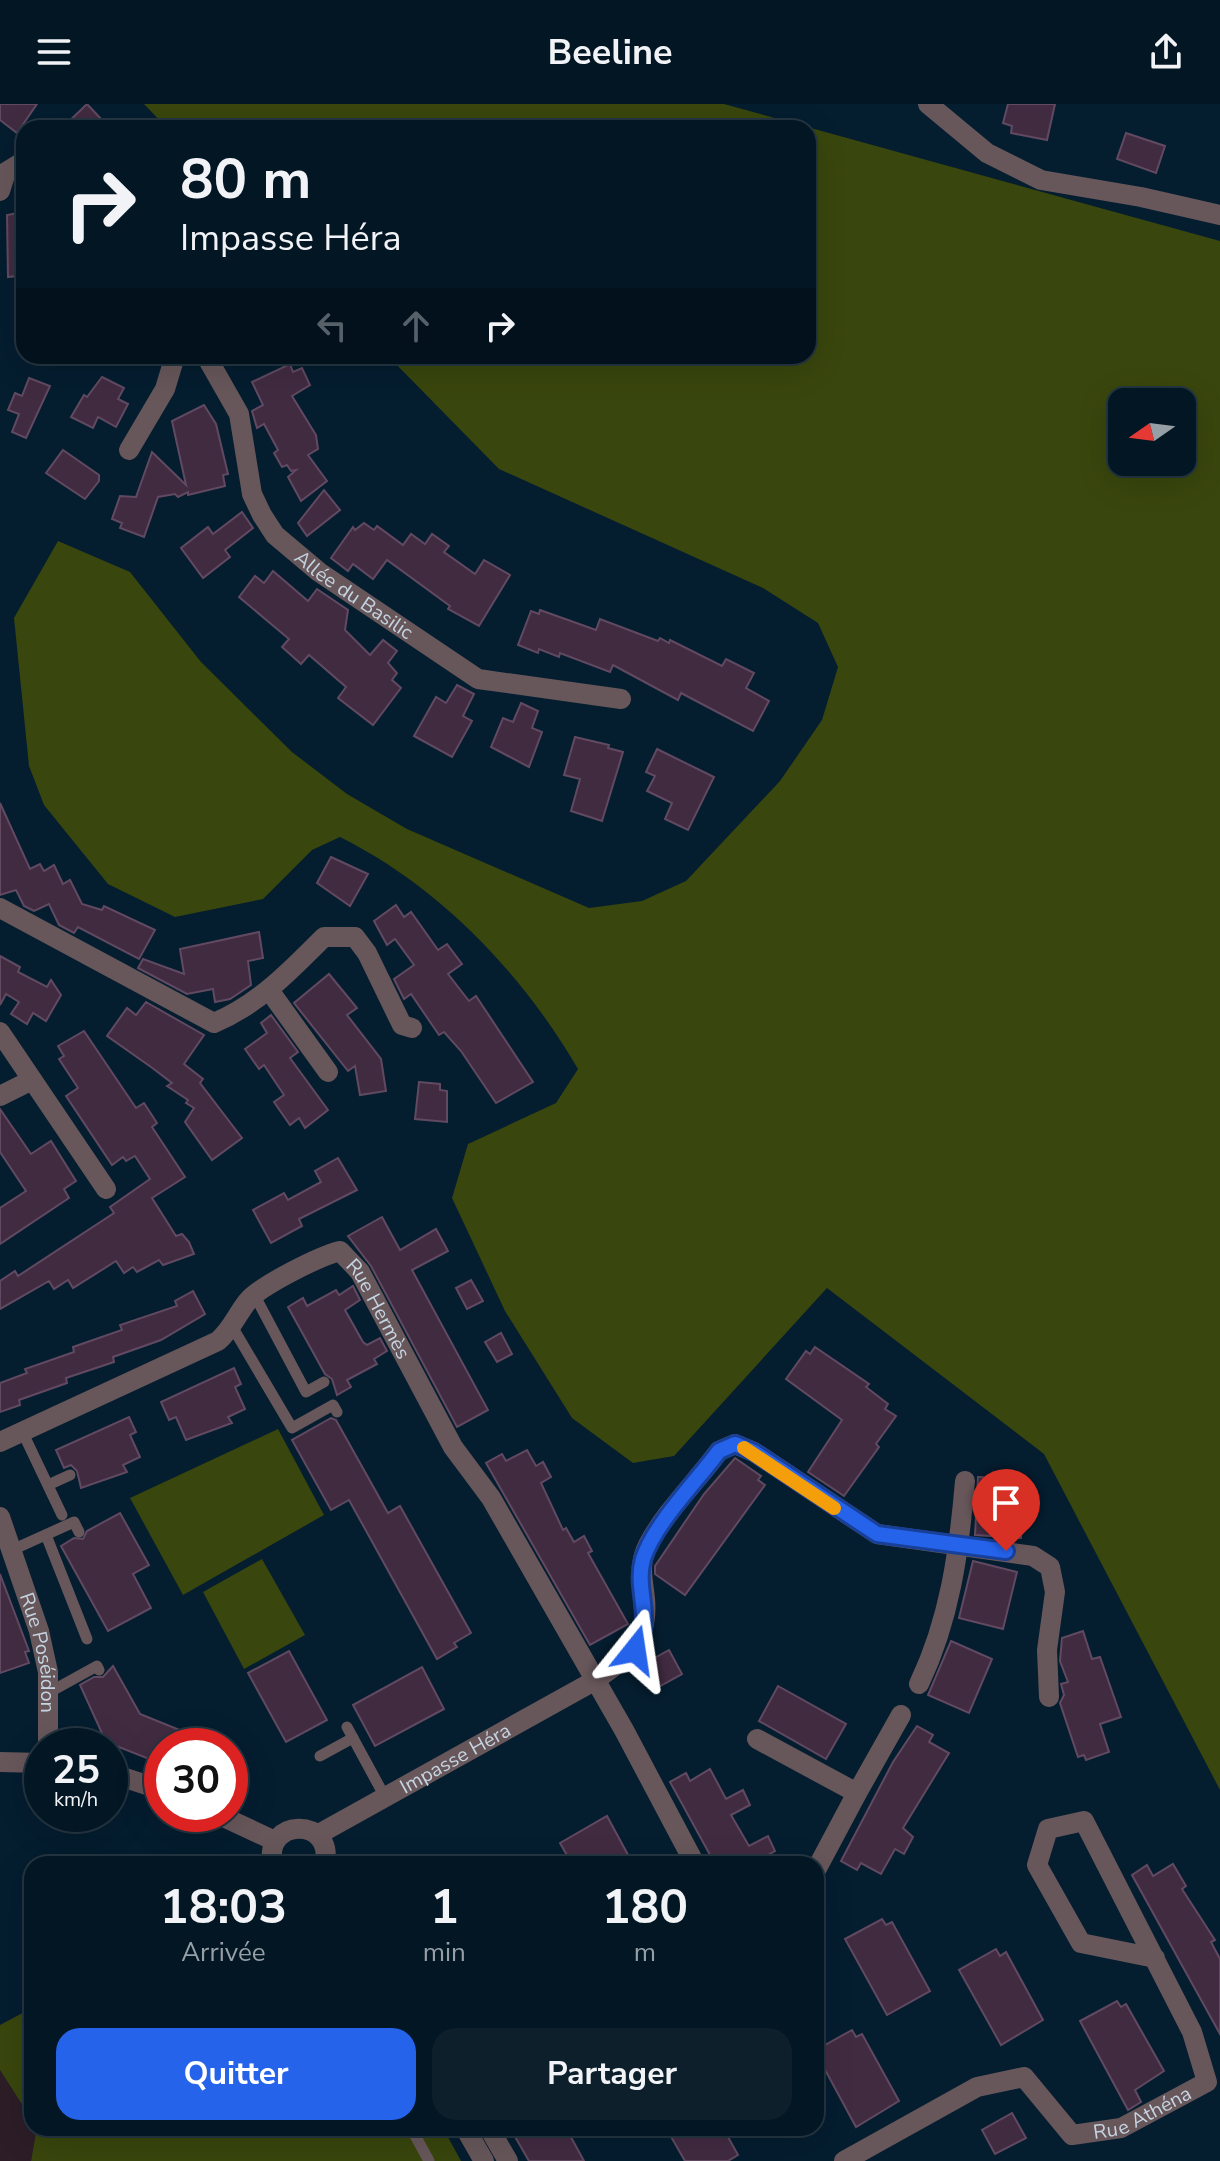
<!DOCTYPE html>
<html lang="fr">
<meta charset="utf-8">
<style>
:root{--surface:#031623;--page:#0d1f2b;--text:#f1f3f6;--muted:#979fa6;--line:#243541;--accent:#2563eb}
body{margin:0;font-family:"Nunito Sans",sans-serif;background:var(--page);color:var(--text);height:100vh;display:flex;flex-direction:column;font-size:30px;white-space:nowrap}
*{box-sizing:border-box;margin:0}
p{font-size:26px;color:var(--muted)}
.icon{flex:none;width:44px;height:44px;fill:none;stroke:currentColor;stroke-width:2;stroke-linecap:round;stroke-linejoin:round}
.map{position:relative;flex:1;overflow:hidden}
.details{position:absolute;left:24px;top:1752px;width:800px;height:280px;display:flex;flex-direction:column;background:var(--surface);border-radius:24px;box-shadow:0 8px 32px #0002,0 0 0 2px var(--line)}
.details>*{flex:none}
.hud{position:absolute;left:16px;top:16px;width:800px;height:244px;border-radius:24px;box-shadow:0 8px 32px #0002,0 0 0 2px var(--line);background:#031623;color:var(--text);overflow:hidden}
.needle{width:52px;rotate:256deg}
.tools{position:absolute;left:1108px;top:284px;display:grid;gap:16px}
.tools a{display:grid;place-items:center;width:88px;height:88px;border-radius:16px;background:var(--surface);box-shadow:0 8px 32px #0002,0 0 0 2px var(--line);font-size:40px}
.speed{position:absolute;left:24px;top:1624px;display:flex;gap:16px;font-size:40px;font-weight:700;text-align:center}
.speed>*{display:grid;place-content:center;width:104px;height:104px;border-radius:50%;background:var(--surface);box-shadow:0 8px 32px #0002,0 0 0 2px var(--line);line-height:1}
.speed small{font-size:20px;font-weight:400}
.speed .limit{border:12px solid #d22;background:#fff;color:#111}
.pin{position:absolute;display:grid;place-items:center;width:68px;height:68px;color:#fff;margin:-82px -34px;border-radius:50% 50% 50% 0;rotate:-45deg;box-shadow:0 0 8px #0007}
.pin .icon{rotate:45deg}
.me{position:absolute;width:88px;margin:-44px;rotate:15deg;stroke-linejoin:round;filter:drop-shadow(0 0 6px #0008)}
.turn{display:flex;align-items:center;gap:28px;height:168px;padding:0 32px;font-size:36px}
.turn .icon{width:104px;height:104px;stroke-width:2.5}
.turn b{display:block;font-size:56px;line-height:68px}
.lanes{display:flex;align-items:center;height:76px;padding:0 32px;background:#0003;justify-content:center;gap:40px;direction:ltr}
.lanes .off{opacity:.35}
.eta{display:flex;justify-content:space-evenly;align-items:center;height:136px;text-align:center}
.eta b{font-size:48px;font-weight:700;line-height:56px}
.primary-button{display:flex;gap:16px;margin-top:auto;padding:16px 32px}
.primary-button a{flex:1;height:92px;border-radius:24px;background:var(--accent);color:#fff;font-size:32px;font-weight:700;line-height:92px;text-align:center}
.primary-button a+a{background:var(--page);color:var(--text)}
header{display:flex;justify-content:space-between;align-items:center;height:104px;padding:0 32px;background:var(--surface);font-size:36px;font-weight:700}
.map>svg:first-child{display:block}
</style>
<header><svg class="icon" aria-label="menu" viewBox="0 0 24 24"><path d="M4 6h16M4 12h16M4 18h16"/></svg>Beeline<svg class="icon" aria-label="share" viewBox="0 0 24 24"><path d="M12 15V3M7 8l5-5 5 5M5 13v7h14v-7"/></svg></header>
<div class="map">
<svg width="1220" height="2057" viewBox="0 0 1220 2057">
<rect width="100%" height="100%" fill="#041d2f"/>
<!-- commercial -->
<path fill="#2c1d27" d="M0,1966l32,50v8l6,1 -7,32h-31z"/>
<!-- green -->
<g fill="#39460d" fill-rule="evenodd">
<path d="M144,0h580l496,137v1549l-176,-336 -217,-166 -153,168 -41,7 -61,-45 -67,-107 -53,-113 16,-54 88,-41 22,-34c-56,-96 -138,-182 -238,-232l-28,13 -49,49 -88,18 -67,-33 -64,-79 -15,-39 -15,-148 44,-77 72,31 71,90 91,90 55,42 60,35 182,79 53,-7 44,-20 94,-100 42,-61 16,-53 -20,-44 -55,-35 -264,-119 -111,-113h420v-228h-641zM1182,298v60h-60v-60z"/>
<path d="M278,1325l46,86 -141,80 -53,-97z"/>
<path d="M262,1455l43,76 -61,34 -41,-77z"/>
<path d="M32,1904v112l-32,-50v-45z"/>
<path d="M37,2024h406l18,33h-430z"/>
</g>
<!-- building -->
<g fill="#412b41" stroke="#614a61" stroke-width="2">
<path d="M0,0h37l-20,29 -17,-13z"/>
<path d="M87,0l16,17 -8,7h-33z"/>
<path d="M1008,0h47l-8,36 -36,-7 1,-7 -9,-3z"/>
<path d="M1126,29l39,13 -9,27 -39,-14z"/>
<path d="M24,108v63l-16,2 -1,-62z"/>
<path d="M290,260l3,8 9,-4 8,17 -18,11 24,39 2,14 -10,6 19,26 -26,20 -13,-24 8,-7 -5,1 -4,-6 -5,2 -8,-14 4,-3 -14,-26 -7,4 -5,-17 11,-6 -11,-23z"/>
<path d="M102,273l22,11 -6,11 10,5 -12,23 -18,-10 -5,11 -22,-11 13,-22 3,2z"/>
<path d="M29,274l21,8 -24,52 -14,-6 7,-18 -11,-4 7,-17 7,3z"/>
<path d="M204,301l12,19 12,50 -5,1 2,11 -37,9v-3l-10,5 -3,-3 -17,3 -14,40 -24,-9 2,-5 -10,-4 8,-23 16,1 16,-45 34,33 -14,-64z"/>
<path d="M63,346l36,25v6l-14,18 -39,-26z"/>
<path d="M324,386l16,20 -33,26 -9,-13z"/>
<path d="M242,408l11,16 -28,22 5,7 -27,21 -22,-30 27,-21 5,7z"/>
<path d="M364,419l10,7 3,-4 26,19 8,-11 14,10 7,-10 17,12 -5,6 31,22 9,-14 26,15 -31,51 -31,-17 2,-3 -63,-46 -14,19 -20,-15 -5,7 -17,-13 22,-31 2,3z"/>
<path d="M273,467l35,30 9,-12 31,21 -3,20 25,25 13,-15 14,11 -9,12 9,10 -5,7 9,8 -28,37 -35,-27 8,-11 -37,-32 -8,9 -19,-17 7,-8 -50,-42 16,-21 9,7z"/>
<path d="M540,506l56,20 4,-11 58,22 2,-3 9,5 1,-3 52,26 4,-7 28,14 -8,15 23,13 -16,30 -72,-38 -3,7 -65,-35 -3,7 -50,-19 -1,4 -20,-8 -1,4 -20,-8 13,-34 8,3z"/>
<path d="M457,581l17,9 -11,22 9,5 -20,36 -38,-21 22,-39 10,6z"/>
<path d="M521,599l17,8 -6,17 10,4 -13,35 -38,-20 12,-29 10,4z"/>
<path d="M575,633l34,8 -1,3 15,4 -21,69 -31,-10 9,-32 -16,-4z"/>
<path d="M657,645l57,28 -26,53 -23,-11 7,-16 -25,-12 8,-15 -9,-4z"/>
<path d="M0,699l30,66 10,-5 4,7 10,-6 9,19 7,-4 12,24 20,6 2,-4 51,24 -16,29 -61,-32 -4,6 -15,-8 -10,-21 -15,7 -10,-5 -8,-16 -16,5z"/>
<path d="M331,753l37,17 -18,32 -33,-23z"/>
<path d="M396,801l8,12 7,-5 27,38 9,-6 15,20 -14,10 21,27 7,-5 57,86 -37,21 -35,-52 -17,-19 -5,3 -28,-41 -7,5 -10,-20 20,-14 -19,-26 -8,6 -13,-24z"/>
<path d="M259,828l4,26 -15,3 3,24 -21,14 -15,3 -2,-13 -26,5 -49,-26 5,-9 41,15 -4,-25z"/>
<path d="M0,852l20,11 -2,5 29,15 4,-7 10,15 -15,26 -13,-8 -6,11 -16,-10 8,-12 -13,-8 -6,11z"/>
<path d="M329,870l28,34 -10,7 34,44 5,32 -26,4 -5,-29 -7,5 -54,-68z"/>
<path d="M146,898l58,33 -20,29 19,15 -3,4 42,55 -30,22 -27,-38 9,-14 -8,-5 2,-3 -21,-14 5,-3 -21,-16 -44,-31 20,-28 9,7z"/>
<path d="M271,911l27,37 -8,6 38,52 -23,18 -6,-10 -9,7 -16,-23 10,-7 -20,-30 -5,4 -14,-20 22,-16 -6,-10z"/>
<path d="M84,927l52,77 8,-5 13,20 -5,4 33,50 -33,21 24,38 6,-2 7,8 5,12 -31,11 -4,-5 -22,12 -4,-5 -9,6 -8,-12 -43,27 -5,-8 -14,9 -5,-8 -49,28v-28l15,-10 3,5 96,-63 -4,-6 40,-28 -15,-23 -9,5 -3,-4 -11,8 -46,-69 12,-8 -19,-29 5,-3 -6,-10z"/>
<path d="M419,978l21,2v6l7,1v31l-32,-3z"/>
<path d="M0,1005l31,45 20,-13 25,40 -12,8 5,9 -69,46v-36l26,-17 -26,-39z"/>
<path d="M338,1054l19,32 -58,29 3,7 -31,17 -18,-33 31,-17 4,7 33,-18 -6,-11z"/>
<path d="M382,1113l18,33 36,-21 12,22 -36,19 76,140 -31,17 -86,-161 -23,-30z"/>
<path d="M471,1176l12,21 -16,8 -11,-21z"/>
<path d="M353,1182l7,14 -15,10 18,32 4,3 13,-7 7,13 -13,8 3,5 -30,16 4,7 -14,8 -5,-16 -7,-5 -37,-67 15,-9 4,8 29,-16 3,5z"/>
<path d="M193,1187l12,23 -44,26 -48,17 1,5 -48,16 1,5 -48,17 1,5 -20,7v-29l27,-10 -2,-4 49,-17 -1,-5 49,-17 -2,-5 57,-19 -2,-5z"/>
<path d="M501,1229l11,21 -15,8 -12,-20z"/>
<path d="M815,1243l54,37 -3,3 22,17 -3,5 11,7 -20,28 3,3 -35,49 -36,-24 34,-52 -56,-41 20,-28 4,3z"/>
<path d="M234,1264l7,16 -6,3 10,22 -17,8 4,6 -46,17 -10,-23 -7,3 -8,-18z"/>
<path d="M129,1313l7,15 -6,3 10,22 -17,8 4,7 -46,16 -4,-17 -6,-6 -7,3 -8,-18z"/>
<path d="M331,1314l5,2 52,93 12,-7 71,127 -17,10 3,4 -20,12 -88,-159 -18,10 -39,-70z"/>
<path d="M527,1346l9,16 7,-4 8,15 -10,6 22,47 3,-2 8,14 10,-6 8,15 -4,2 40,71 -38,21 -104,-182 16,-9 4,7z"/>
<path d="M735,1354l26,18 -3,4 7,5 -80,110 -30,-21v-8l49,-72z"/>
<path d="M978,1373l45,2 -2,59 -46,-3z"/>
<path d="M120,1409l29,52 -16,9 18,34 -43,23 -47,-85 13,-8 9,1 4,-8z"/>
<path d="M973,1457l44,11 -14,57 -44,-11z"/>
<path d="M0,1470l29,77 -4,1 4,11 -29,10z"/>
<path d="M1083,1527l9,28 8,-2 21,60 -21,7 9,28 -23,8 -2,-5 -6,2 -18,-54 4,-8 -3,-11 7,-2 -8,-21 2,-23z"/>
<path d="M951,1537l41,18 -23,54 -41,-18z"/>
<path d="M669,1546l13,24 -27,15 -13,-24z"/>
<path d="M289,1547l38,69 -41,22 -38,-69z"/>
<path d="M113,1562l27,48 79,32h-57v18l-56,-22 -26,-57 14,-8h9z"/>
<path d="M422,1563l22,42 -69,37 -22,-41z"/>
<path d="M778,1582l68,38 -20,35 -67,-38z"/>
<path d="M917,1622l16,9 -4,7 20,11 -46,75 10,9 -9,17 -9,-5 -14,25 -20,-11 -4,7 -16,-9 52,-99z"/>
<path d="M710,1665l16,30 17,-9 7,15 -19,10 18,31 19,-10 7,15 -18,10 2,3h-44l-45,-82 16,-9 4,8z"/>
<path d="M607,1712l26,48h-61l-12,-21z"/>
<path d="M1173,1760l13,22 -4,3 33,51 -4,2 9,17v75l-88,-159 15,-10 6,11z"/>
<path d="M882,1815l4,6 6,-3 38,69 -43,24 -42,-76z"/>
<path d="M996,1845l4,7 6,-4 37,68 -42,25 -42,-75z"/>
<path d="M1117,1897l4,6 5,-3 38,67 -29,19 6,12 -13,8 -48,-89z"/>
<path d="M852,1926l4,7 6,-3 37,67 -43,26 -40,-74v-3z"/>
<path d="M1012,2009l14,25 -31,16 -13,-24z"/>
<path d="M510,2024h56l18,33h-55z"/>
<path d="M666,2024h57l15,27 -10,6h-43z"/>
</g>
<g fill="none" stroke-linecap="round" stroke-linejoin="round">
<!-- lane -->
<g stroke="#67575b" stroke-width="11">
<path d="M255,1192l51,96 18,-10"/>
<path d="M233,1224l59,100 41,-23 4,7"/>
<path d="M22,1327l40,84"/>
<path d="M48,1381l22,-10"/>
<path d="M46,1431l41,104"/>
<path d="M12,1446l62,-28 5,10"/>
<path d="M48,1589l49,-27 2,4"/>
<path d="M347,1623l38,70"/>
<path d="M320,1652l33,-18"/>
<path d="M411,2024l18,33"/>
</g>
<!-- street -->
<g stroke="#67575b" stroke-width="20">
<path d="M928,0l59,49 54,27 100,17 79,18"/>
<path d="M0,87l6,-19 18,-11"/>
<path id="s1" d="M206,252l33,58 13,80 10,21 13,20 44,37 159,107 143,20"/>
<path d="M129,346l36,-61 10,-33"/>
<path d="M0,804l214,115c45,-19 76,-52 110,-86h31l12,16 35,72 10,3"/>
<path d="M269,886l59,82"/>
<path d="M0,928l106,157"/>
<path d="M0,992l32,-16"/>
<path id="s2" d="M0,1338l218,-101c14,-12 18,-25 29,-39 12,-16 73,-46 93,-51l20,21 93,175 38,51 133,232 71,134"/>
<path id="s3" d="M0,1413l39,114 9,41v74"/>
<path d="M919,1580c31,-65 40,-132 46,-203"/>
<path d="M757,1635l100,54 44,-78"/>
<path d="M0,1658l42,1"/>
<path d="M110,1669l52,17"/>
<path d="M217,1710l58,27"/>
<path id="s4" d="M317,1731l277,-154c33,-23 55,-39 51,-82 -2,-21 -7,-34 3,-54 17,-33 49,-64 71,-94l16,-7 19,8 123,82 156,22 17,11 5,25 -8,58 2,47"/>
<path d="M273,1760c-11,-45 61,-49 52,0"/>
<path d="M816,1766l41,-77"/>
<path d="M465,2024l19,33"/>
<path d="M489,2024l19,33"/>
<path id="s5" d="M844,2057l133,-74 47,-10 48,58 49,-7 86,-46 -15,-50 -108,-211 -36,8 -11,36 44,78 74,15"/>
</g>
</g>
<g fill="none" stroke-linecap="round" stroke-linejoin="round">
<defs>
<path id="route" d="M635,1546c20,-34 -1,-59 8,-91 11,-35 54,-78 76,-108l16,-7 19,8 123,82 129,17"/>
</defs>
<!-- route casing -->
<use href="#route" stroke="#184099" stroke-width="20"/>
<!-- route -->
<use href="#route" stroke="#2563eb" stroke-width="14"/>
<!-- slow -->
<path stroke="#f59e0b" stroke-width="14" d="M744,1344l90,60"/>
</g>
<g text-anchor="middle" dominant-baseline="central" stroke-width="8" stroke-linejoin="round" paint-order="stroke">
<!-- street labels -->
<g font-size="20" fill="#c5d4e1" stroke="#01070e">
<text stroke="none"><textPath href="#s1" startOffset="294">Allée du Basilic</textPath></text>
<text stroke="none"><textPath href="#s2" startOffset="466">Rue Hermès</textPath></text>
<text stroke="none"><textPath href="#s3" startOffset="142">Rue Poséidon</textPath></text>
<text stroke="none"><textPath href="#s4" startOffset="158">Impasse Héra</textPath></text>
<text stroke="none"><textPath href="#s5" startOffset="350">Rue Athéna</textPath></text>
</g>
</g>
</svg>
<div class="tools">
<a><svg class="needle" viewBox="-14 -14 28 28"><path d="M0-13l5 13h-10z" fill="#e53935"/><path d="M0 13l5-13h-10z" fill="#979fa6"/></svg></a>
</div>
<div class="speed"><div>25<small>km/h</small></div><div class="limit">30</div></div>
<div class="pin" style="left:1006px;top:1447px;background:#d93025"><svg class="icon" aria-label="arrive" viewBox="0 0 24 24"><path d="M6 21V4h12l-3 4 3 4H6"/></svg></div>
<svg class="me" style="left:635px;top:1546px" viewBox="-20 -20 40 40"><path d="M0-17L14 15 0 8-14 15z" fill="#2563eb" stroke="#fff" stroke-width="4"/></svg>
<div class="hud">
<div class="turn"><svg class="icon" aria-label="right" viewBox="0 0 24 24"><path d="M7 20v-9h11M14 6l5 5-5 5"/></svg><div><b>80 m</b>Impasse Héra</div></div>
<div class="lanes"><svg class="icon off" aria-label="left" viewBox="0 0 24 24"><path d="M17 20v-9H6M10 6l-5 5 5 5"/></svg><svg class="icon off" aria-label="ahead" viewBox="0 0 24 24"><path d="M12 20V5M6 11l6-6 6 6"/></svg><svg class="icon" aria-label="right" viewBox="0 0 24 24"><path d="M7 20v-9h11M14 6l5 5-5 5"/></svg></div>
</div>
<section class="details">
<div class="eta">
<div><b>18:03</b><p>Arrivée</p></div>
<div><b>1</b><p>min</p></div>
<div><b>180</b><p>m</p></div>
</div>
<div class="primary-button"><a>Quitter</a><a>Partager</a></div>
</section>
</div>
